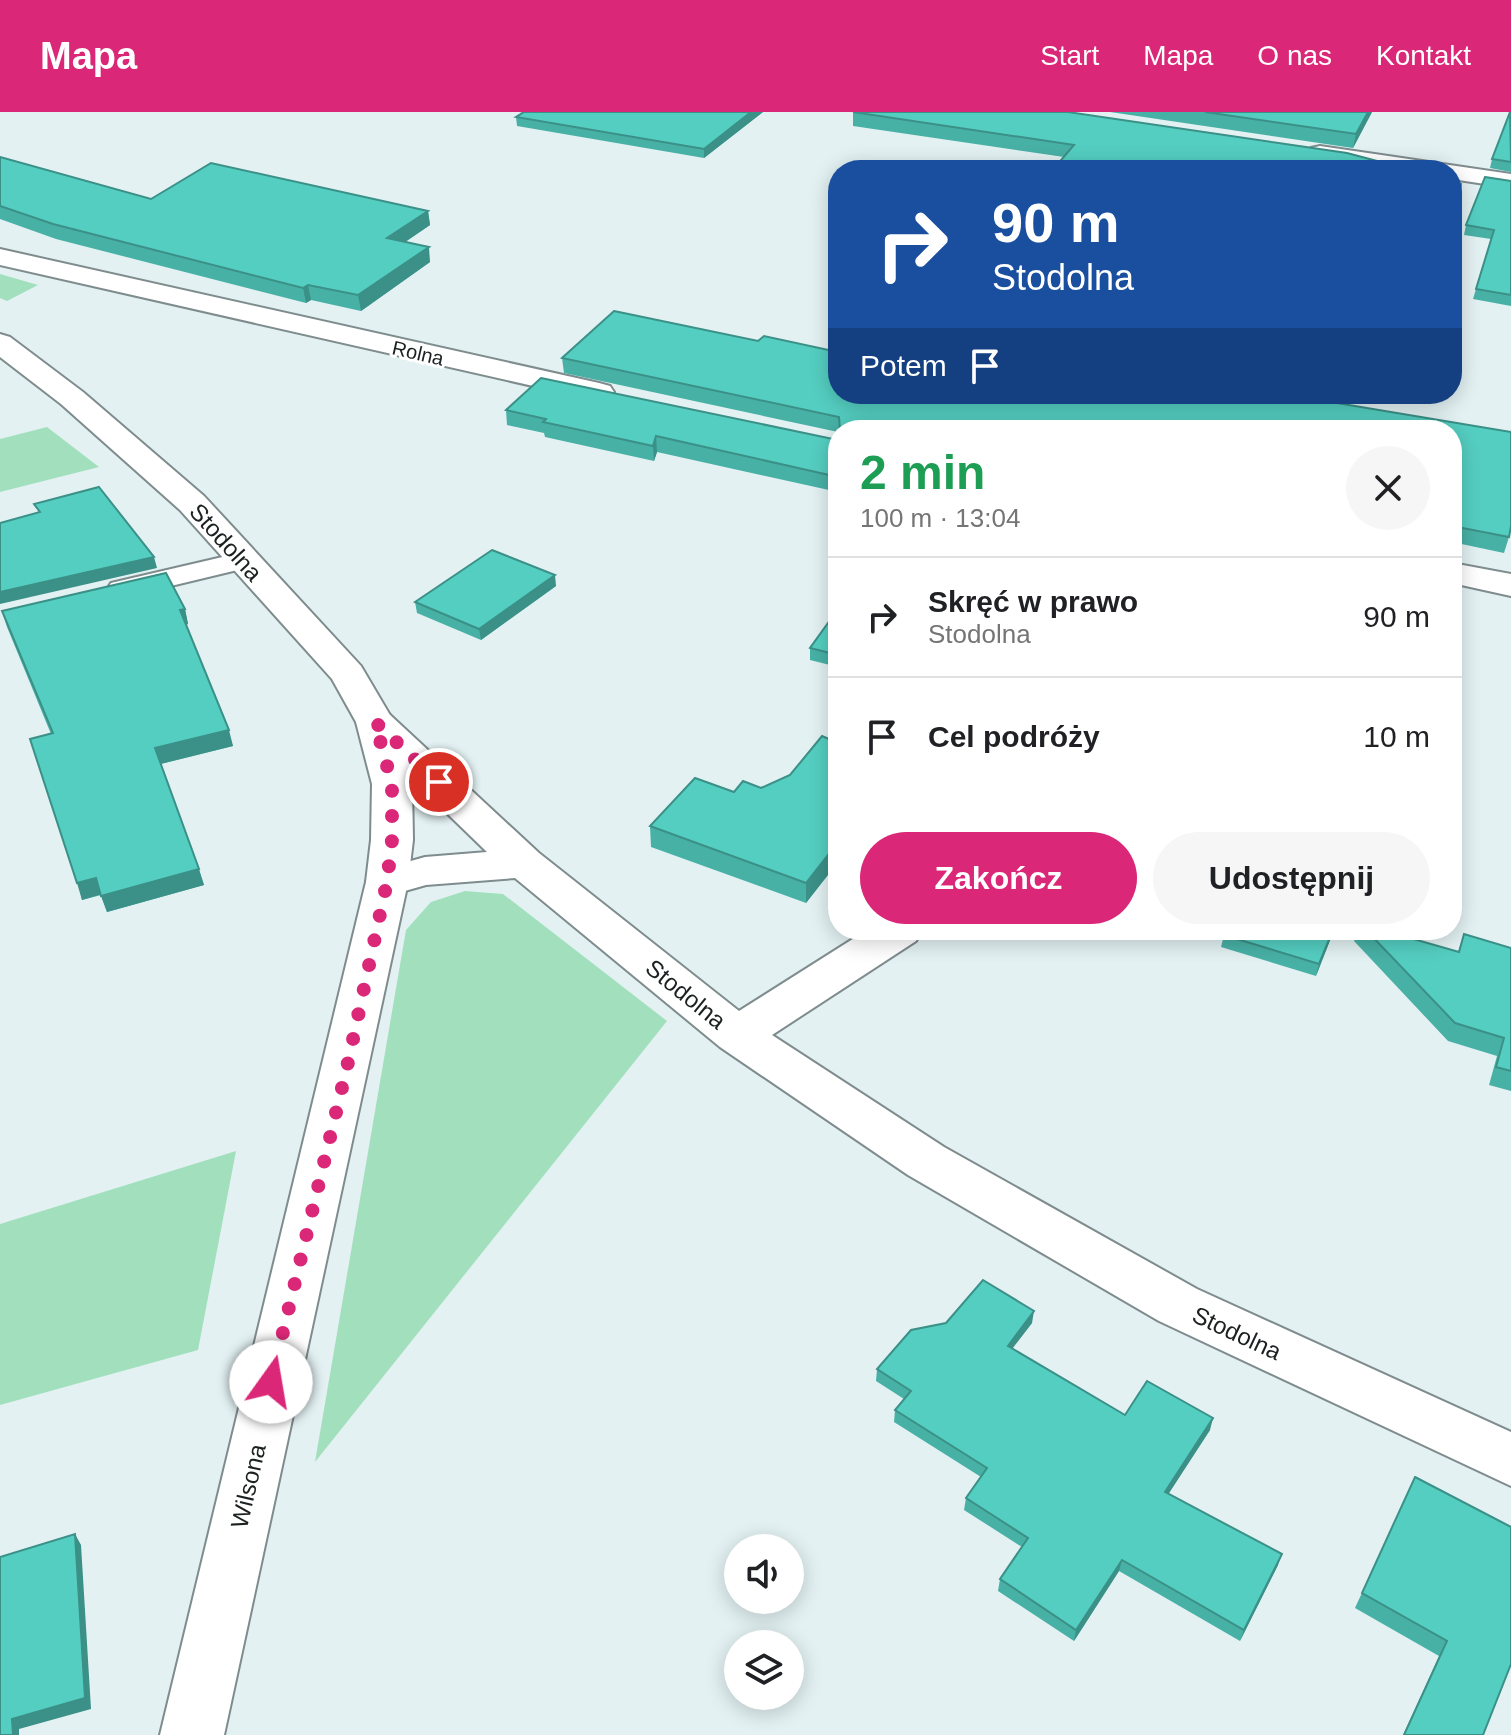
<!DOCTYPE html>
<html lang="pl">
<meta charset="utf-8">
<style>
:root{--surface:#fff;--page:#f6f6f6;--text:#202124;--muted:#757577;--line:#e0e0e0;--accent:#db2777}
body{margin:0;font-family:Arial,sans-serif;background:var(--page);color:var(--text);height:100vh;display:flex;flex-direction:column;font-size:30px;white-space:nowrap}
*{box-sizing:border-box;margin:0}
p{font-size:26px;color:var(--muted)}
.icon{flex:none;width:44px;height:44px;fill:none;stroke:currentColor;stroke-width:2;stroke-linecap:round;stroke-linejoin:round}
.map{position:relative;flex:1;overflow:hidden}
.drawer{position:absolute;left:828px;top:308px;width:634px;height:520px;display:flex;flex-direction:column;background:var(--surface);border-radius:32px;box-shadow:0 4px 20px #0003}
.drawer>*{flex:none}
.hud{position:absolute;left:828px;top:48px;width:634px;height:244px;border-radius:32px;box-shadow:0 4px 20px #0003;background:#1a4fa0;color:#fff;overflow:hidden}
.fabs{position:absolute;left:724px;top:1422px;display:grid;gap:16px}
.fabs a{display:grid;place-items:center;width:80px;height:80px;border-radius:50%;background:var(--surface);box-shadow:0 4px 20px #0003;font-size:40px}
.pin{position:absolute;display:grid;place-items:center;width:68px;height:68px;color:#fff;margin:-34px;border:4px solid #fff;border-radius:50%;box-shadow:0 2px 8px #0007}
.me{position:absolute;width:88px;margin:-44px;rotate:13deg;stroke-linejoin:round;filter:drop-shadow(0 0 6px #0008)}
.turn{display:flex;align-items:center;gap:28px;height:168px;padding:0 32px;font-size:36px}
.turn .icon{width:104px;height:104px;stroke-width:2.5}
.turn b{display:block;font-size:56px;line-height:68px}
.then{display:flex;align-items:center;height:76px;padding:0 32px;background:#0003;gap:16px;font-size:30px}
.round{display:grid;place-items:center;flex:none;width:84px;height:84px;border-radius:42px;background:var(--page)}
.head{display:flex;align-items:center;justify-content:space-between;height:136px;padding:0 32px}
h1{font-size:48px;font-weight:600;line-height:60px;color:#1e9e55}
.action{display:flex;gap:16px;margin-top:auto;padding:16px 32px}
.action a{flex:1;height:92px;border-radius:48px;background:var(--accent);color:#fff;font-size:32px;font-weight:600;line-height:92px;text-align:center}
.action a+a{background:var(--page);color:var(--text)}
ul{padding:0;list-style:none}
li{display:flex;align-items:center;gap:24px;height:120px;padding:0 32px;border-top:2px solid var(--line)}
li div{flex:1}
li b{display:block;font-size:30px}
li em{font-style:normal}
header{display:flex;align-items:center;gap:48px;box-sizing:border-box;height:112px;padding:0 40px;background:var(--accent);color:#fff}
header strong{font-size:38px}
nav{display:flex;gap:44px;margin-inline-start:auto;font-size:28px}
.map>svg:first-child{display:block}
</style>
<header>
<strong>Mapa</strong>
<nav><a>Start</a><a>Mapa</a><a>O nas</a><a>Kontakt</a></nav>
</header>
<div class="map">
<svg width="1511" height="1623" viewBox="0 0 1511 1623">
<rect width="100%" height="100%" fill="#e3f1f3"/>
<!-- green -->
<g fill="#a2e0bd">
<path d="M0,162l38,11 -31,16 -7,-3z"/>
<path d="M47,315l52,40 -99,25v-53z"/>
<path d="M465,779l38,3 164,127 -352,441 91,-532 25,-28z"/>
<path d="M236,1039l-38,199 -198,55v-181z"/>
</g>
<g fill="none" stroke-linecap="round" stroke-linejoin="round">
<defs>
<path id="lane" d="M244,440l10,2 4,6 -4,6 -133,32 -10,-3 -4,-6 4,-6z"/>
<g id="street">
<path d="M1320,34l191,28v14l-59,-9v-9h-65l-76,-12 -3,-5 3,-5z"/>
<path d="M0,137l599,134 11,3 4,6 -4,6 -11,3 -599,-136z"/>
<path d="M1452,451l59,11v22l-59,-13z"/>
<path d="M375,598l14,4 150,139 200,158 128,-81h55l-6,11 -144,94 172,112 253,142 314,143v54l-352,-165 -251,-146 -188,-128 -205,-169 -89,7 -39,11 -15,-4 -6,-10 6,-10 53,-15 62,-5 -126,-122 -5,-8 5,-8z"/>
</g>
<path id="secondary" d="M0,222l10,3 73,55 121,104 157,170 33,56 18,62 1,56 -5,42 -184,853h-64l206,-853 5,-42 1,-56 -16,-62 -24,-43 -152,-169 -119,-106 -61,-47z"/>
</defs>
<!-- lane casing -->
<use href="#lane" stroke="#7f8c8e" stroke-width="4"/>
<!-- street casing -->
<use href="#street" stroke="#7f8c8e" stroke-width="4"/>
<!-- secondary casing -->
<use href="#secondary" stroke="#7f8c8e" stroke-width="4"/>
<!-- lane -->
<use href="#lane" fill="#fff" fill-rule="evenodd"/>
<!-- street -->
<use href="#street" fill="#fff" fill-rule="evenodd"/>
<!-- secondary -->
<use href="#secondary" fill="#fff" fill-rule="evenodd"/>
</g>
<!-- wall -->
<g fill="#48b1a6">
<path d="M520,0h243l-59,46 -187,-32 -1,-9 7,-4z"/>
<path d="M853,0l558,58h-356v-3l9,-10 -211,-31z"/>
<path d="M1110,0h262l-19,36z"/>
<path d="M1511,0v60l-21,-4 2,-9z"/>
<path d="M0,45l151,42 277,12 2,14 -25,17 25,20 -69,49 -50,-11 -5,3 -250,-64 -56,-20z"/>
<path d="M1511,69v125l-38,-7 18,-60 -27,-4 2,-10z"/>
<path d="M614,199l144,30 6,-5 74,16v42h371l16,3 1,-3h57l228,38v94l-2,11 -5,16 -52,-11v-112h-614v2l-274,-59 -2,-15z"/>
<path d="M506,298l332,30v52l-181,-40 -3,9 -109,-24 -1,-4 -37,-8z"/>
<path d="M556,474l-75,54 -64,-27 -2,-11z"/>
<path d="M185,497l3,15 -2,1 47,121 -72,18 43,121 -97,27 -6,-17 -19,5 -31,-166 -44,-107 -5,-16z"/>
<path d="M838,497v58l-28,-7v-12z"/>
<path d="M838,631v119l-32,41 -155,-56 -1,-21 84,-34 27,-4 29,-13z"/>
<path d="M1334,818l-18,46 -95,-29 3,-12z"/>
<path d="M1358,818h24l76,22 6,-18 47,14v143l-22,-6 8,-29 -49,-15 -94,-100z"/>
<path d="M1032,1211l-20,25 113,67 85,15 -42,64 110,71 -38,76 -121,-70 -45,70 -76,-50 2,-12 22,-32 -58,-37 2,-12 15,-21 -87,-55 1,-12 9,-11 -28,-18 1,-12z"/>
<path d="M1415,1365l68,258h-80l36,-79 -84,-48z"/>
</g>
<!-- shaded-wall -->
<g fill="#3b9087">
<path d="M751,0h12l-59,46v-9z"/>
<path d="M1368,0h4l-19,36 3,-14z"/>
<path d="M428,99l2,14 -41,28 -2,-15z"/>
<path d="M429,135l1,15 -69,49 -3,-16z"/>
<path d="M308,173l3,15 -5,3 -3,-15z"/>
<path d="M656,324l1,16 -3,9 -1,-15z"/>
<path d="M154,445l3,11 -157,36v-12z"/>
<path d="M555,463l1,11 -75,54 -2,-11z"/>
<path d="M185,497l3,15 -4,1 -4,-15z"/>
<path d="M229,618l4,16 -73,18 -5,-16z"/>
<path d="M838,730v20l-32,41v-20z"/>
<path d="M199,757l5,16 -97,27 -6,-16z"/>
<path d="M96,766l6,16 -20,6 -5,-17z"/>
<path d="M1333,818h1l-18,46 3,-12z"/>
<path d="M1034,1199l-2,12 -26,34 2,-11z"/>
<path d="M1213,1306l-3,12 -48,74 3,-12z"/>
<path d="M75,1422l6,11 10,164 -72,20v6h-6l-1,-16z"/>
<path d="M1282,1442l-4,11 -38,76 4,-11z"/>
<path d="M1122,1448l-3,11 -45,70 2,-11z"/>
</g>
<!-- building -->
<g fill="#54cec1" stroke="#3b9087" stroke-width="2">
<path d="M524,0h227l-47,37 -188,-32z"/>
<path d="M853,0h215l279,41 64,17h-341l-15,-3 19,-22z"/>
<path d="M1205,0h163l-12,22z"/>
<path d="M1510,0l1,50 -19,-3z"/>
<path d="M0,45l151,42 60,-36 217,48 -41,27 42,9 -71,48 -50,-10 -5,3 -250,-64 -53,-18z"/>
<path d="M1485,65l26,4v114l-35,-6 18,-59 -28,-5z"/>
<path d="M1452,69l9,3 -7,34h-2z"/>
<path d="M614,199l144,30 6,-5 74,16v42h371l16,3 1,-3h57l228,38v94l-2,11 -57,-11v-96h-170l-7,-3 -2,3h-433l-1,-13 -277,-59z"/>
<path d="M541,266l297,62v37l-182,-41 -3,10 -110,-24 3,-3 -40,-9z"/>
<path d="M99,375l55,70 -154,35v-69l40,-11 -6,-8z"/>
<path d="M492,438l63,25 -76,54 -64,-27z"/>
<path d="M166,461l19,36 -5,1 49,120 -74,18 44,121 -98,27 -5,-18 -19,5 -47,-144 23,-6 -51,-122z"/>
<path d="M838,497v46l-28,-7z"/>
<path d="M822,624l16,7v99l-32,41 -156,-57 45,-48 39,14 9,-11 18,7 29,-13z"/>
<path d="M1226,818h107l-14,34 -95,-29z"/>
<path d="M1366,818h16l77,22 5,-18 47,14v123l-15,-4 8,-29 -49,-15z"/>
<path d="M983,1168l51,31 -26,35 117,69 22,-34 66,37 -48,74 117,62 -38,76 -122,-70 -46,70 -76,-51 28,-41 -62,-40 21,-30 -92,-58 16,-19 -34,-22 34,-39 35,-7z"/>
<path d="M1415,1365l96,50v137l-28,71h-79l43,-94 -85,-48z"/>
<path d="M75,1422l10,164 -73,21 1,16h-13v-178z"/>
</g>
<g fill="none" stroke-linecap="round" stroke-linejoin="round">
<!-- route -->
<path stroke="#db2777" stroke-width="14" stroke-dasharray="0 25.2" d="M271,1270l76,-315 40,-185 5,-42v-56l-17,-62 64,60"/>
</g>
<g text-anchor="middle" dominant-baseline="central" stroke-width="6" stroke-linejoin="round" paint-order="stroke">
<!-- far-street labels -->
<g font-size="20" fill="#1b2021" stroke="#fff">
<text transform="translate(418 241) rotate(13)">Rolna</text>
</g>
<!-- street labels -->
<g font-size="24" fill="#1b2021" stroke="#fff">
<text transform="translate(226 430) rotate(48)">Stodolna</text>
<text transform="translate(686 882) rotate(39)">Stodolna</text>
<text transform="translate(1237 1221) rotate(25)">Stodolna</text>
<text transform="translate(248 1374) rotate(-77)">Wilsona</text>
</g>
</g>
</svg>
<div class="fabs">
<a><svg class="icon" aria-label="sound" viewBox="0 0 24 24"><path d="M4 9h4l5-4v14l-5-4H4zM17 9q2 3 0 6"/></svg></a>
<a><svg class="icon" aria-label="layers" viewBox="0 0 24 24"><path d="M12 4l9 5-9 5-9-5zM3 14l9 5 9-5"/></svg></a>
</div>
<div class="pin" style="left:439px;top:670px;background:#d93025"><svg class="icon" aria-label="arrive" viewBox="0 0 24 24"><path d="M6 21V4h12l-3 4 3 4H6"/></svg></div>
<svg class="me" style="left:271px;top:1270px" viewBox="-20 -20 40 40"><circle r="19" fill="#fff"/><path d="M0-13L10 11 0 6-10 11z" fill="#db2777"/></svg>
<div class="hud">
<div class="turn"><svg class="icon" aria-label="right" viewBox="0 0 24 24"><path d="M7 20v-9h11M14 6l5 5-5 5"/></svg><div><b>90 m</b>Stodolna</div></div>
<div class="then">Potem<svg class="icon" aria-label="arrive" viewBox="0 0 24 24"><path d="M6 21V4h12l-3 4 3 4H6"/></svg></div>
</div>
<section class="drawer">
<div class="head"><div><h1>2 min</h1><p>100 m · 13:04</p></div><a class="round"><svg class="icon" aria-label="close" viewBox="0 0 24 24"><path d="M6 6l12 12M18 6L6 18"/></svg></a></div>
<ul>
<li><svg class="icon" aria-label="right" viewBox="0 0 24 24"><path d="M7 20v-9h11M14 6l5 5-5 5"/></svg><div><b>Skręć w prawo</b><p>Stodolna</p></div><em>90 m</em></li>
<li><svg class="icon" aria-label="arrive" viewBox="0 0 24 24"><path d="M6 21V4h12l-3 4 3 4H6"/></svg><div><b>Cel podróży</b></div><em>10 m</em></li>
</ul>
<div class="action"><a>Zakończ</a><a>Udostępnij</a></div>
</section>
</div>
